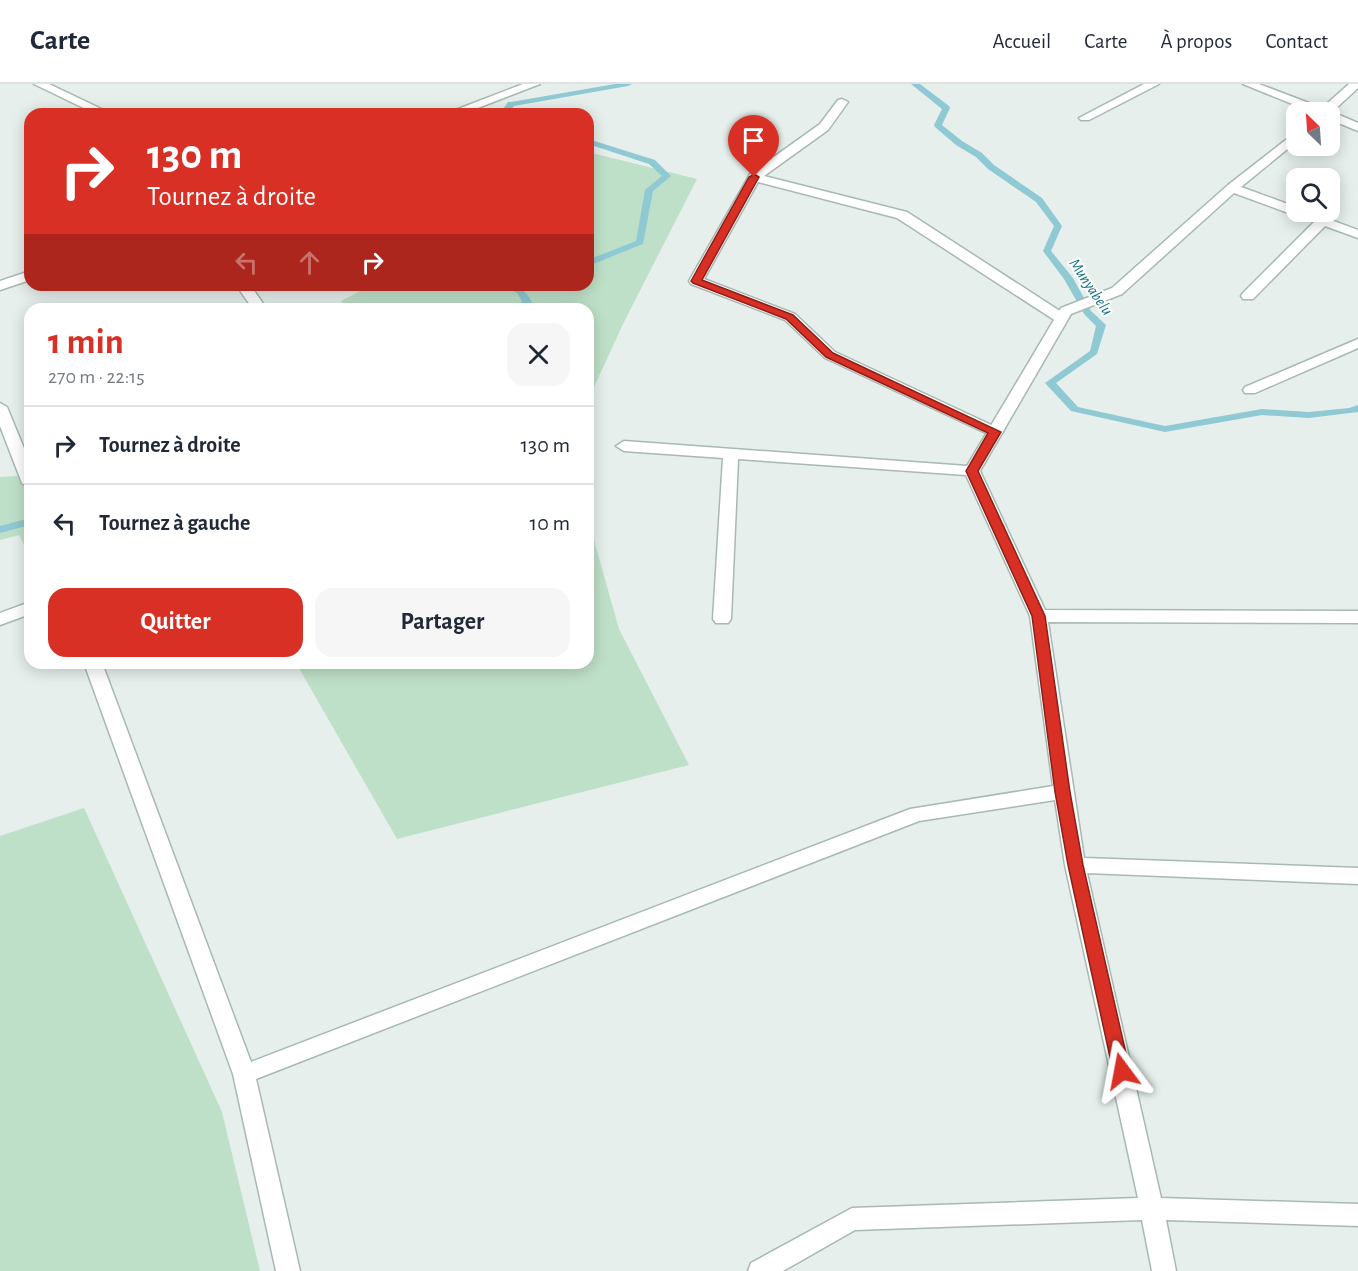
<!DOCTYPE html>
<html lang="fr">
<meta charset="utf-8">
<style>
:root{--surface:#fff;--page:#f6f6f7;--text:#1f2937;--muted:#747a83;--line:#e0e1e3;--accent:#d93025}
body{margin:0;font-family:"Alegreya Sans",sans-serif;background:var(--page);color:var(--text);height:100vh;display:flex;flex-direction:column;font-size:22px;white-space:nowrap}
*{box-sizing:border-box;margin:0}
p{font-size:20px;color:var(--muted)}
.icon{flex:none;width:33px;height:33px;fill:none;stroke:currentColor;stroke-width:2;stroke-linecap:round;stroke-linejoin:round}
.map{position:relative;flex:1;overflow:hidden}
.drawer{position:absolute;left:24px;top:219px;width:570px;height:366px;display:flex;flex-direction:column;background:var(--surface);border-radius:18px;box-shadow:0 3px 15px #0003}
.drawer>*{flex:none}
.guide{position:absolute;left:24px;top:24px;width:570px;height:183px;border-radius:18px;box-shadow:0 3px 15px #0003;background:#d93025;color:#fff;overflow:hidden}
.needle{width:39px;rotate:335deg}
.fabs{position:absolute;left:1286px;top:18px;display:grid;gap:12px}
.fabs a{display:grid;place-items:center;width:54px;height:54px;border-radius:12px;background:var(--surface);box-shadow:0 3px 15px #0003;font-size:30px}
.pin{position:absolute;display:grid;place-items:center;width:51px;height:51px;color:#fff;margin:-62px -26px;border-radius:50% 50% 50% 0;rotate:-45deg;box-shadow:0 0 6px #0007}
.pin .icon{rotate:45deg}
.me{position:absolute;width:66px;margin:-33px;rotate:347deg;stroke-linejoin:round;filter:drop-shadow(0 0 4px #0008)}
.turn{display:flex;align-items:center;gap:21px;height:126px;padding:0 24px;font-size:27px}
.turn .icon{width:78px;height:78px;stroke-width:2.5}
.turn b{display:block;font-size:42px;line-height:51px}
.lanes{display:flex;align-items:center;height:57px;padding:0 24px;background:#0003;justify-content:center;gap:30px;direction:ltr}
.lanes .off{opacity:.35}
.round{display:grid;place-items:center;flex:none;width:63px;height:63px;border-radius:18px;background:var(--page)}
.headline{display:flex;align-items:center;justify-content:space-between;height:102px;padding:0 24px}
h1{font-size:36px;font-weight:700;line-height:45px;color:var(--accent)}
.cta{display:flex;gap:12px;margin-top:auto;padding:12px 24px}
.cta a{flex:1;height:69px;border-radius:18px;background:var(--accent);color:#fff;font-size:24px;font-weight:700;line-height:69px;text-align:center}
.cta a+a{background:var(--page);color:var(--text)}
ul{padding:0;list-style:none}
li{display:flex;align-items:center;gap:18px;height:78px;padding:0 24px;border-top:2px solid var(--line)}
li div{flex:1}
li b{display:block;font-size:22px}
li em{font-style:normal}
header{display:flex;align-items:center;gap:36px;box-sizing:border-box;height:84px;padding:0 30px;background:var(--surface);border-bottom:2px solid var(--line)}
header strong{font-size:28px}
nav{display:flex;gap:33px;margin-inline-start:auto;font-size:21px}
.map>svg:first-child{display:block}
</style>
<header>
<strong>Carte</strong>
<nav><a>Accueil</a><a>Carte</a><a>À propos</a><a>Contact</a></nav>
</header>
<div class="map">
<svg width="1358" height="1187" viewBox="0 0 1358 1187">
<rect width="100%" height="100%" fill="#e6efeb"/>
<!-- green -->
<g fill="#bfe0c8">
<path d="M588,68l109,27 -73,143 -36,78v-91h-242l-5,-8 31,-16h216z"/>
<path d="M30,391v82l-11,-22 -19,5v-63z"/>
<path d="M588,435l31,110 70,136 -292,74 -101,-176h292z"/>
<path d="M84,724l138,304 38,159h-260v-435z"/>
</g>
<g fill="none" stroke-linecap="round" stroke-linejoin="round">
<!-- stream -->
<g fill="#8ec9d4" fill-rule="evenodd">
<path d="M615,0h17l-4,2 -114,20 -5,6 1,2h-8l-1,-2 7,-10h3z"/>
<path d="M911,0h9l29,22 1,2 -8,17 20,16 20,12 12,12 48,33 20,28 -11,25 22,27 18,33 15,14 -9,29 -41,29 22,24 87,19 97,-17 47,3 40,-4 9,-3v7l-49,6 -47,-3 -97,17 -94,-21 -26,-28 45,-32 6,-25 -12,-12 -20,-35 -21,-28 11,-25 -18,-24 -48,-33 -12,-12 -20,-12 -21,-18 -1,-2 8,-16z"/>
<path d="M588,55l67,21 16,16 -18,15 -10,53 -55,22v-6l48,-19 9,-51 17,-14 -13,-12 -61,-20z"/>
<path d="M501,201c17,0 23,3 31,17l-7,7h-11l8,-8 -5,-8z"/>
<path d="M30,434v7l-30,8v-7z"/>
</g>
<defs>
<g id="lane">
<path d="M842,15l6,3 -20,28 -64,46 143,36 159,103 2,3 -2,3h-10l-159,-103 -139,-36 -54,97 91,35 40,38 165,77 3,3 -3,3h-10l-165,-77 -40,-38 -94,-36 -2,-3 61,-107 70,-50 18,-24z"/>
<path d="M1358,255v9l-103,45h-10l-2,-3 2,-3z"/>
</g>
<g id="street">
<path d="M34,0h15l63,30h-16z"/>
<path d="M523,0h17l-78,30h-17z"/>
<path d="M1144,0h15l-70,36h-8l-2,-2z"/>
<path d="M1243,0h16l63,24 27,-24h9v4l-26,24 26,11v8l-29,-12v-7h-17z"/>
<path d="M1296,48v10l-55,45 55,20v5h6l-1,2h-10l-57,-21 -112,101 -51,20 -91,157 65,139 313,1v12l-310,-1 36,236 274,10v16l-271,-11 74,325 197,6v22l-192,-6 10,51h-24l-10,-51 -287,10 -72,41h-35l3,-8 101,-55 286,-10 -73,-333 -10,-65 -136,21 -663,258 44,192h-24l-43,-197 -149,-411h18l149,399 659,-253 143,-23 -23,-170 -64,-141 -228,-16 -7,160 -3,4h-12l-3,-4 10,-161 -99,-7 -8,-5 8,-5 343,25 94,-158 51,-20 116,-103z"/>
<path d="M1312,129l46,17v8l-33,-12 -72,73h-10l-2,-3 2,-3 71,-71 -8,-5z"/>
<path d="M30,187v9l-30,10v-9z"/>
<path d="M236,201h14l17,24h-14z"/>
<path d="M0,319l7,4 23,56v25l-8,-5 -22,-57z"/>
<path d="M30,518v12l-30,11v-12z"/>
</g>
</defs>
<!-- lane casing -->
<use href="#lane" stroke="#a8b8b2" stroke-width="3"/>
<!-- street casing -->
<use href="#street" stroke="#a8b8b2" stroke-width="3"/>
<!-- lane -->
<use href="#lane" fill="#fff" fill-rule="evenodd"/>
<!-- street -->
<use href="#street" fill="#fff" fill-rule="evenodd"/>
</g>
<!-- route -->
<path fill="#d93025" stroke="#8d1f18" stroke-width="1.5" d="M754,90l5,3 -57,103 91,35 40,38 168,79 -23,39 67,145 25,176 13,73 47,206 -2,5 -6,3 -6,-3 -3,-5 -45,-206 -13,-73 -23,-176 -66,-145 22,-38 -162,-76 -40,-38 -93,-36 -2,-2 58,-104z"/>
<g text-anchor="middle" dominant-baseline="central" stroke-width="4.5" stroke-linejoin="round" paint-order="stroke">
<!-- far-water labels -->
<g font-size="16" font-style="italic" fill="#1c6f80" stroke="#f7fbf9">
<text transform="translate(1091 203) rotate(56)">Munyabelu</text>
</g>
</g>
</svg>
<div class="fabs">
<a><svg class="needle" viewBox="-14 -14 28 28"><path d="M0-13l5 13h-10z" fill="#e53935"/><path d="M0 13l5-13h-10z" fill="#747a83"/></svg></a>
<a><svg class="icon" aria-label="search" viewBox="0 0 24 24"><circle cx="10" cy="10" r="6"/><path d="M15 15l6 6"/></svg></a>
</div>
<div class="pin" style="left:754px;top:93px;background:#d93025"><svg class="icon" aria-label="arrive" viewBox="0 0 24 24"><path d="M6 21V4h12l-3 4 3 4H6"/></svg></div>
<svg class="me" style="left:1122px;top:987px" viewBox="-20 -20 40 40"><path d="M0-17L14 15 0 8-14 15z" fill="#d93025" stroke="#fff" stroke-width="4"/></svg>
<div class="guide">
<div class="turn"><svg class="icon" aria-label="right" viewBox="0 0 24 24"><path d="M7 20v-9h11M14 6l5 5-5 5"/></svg><div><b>130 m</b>Tournez à droite</div></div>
<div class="lanes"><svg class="icon off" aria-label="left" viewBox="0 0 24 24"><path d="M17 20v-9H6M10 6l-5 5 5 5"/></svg><svg class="icon off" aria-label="ahead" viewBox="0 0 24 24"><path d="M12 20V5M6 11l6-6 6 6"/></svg><svg class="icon" aria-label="right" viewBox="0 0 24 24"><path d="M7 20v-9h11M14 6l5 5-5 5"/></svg></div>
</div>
<section class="drawer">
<div class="headline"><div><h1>1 min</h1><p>270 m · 22:15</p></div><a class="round"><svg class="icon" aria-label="close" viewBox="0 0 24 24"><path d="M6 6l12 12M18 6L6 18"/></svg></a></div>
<ul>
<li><svg class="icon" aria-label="right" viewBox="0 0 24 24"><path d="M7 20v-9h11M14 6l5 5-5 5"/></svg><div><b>Tournez à droite</b></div><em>130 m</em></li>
<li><svg class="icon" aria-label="left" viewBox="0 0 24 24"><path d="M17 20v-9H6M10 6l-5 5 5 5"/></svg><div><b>Tournez à gauche</b></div><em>10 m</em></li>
</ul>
<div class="cta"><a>Quitter</a><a>Partager</a></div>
</section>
</div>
